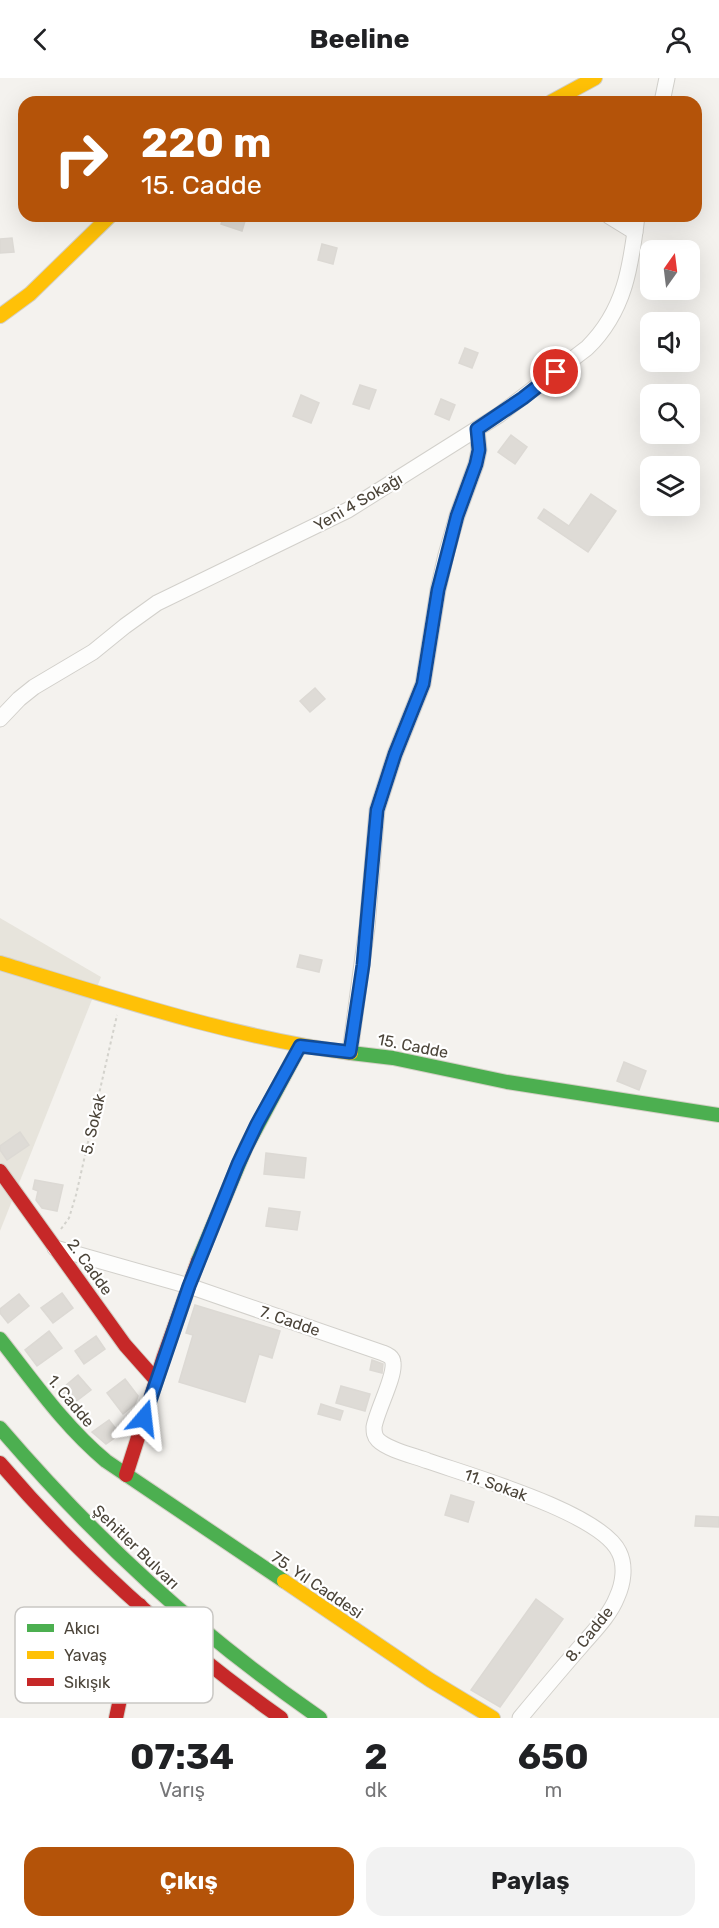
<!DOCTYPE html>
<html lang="tr">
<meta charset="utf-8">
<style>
:root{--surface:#fff;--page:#f2f2f2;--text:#202124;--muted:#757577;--accent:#b45309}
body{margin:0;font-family:Rubik,sans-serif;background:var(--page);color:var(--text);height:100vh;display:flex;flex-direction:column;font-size:22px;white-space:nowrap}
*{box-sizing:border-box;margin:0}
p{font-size:20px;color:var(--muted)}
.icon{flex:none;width:33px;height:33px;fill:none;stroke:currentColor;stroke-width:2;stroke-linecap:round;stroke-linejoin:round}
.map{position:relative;height:1640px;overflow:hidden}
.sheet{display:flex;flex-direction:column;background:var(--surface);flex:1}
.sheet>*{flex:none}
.top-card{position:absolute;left:18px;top:18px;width:684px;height:126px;border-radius:18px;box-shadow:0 6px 24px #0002;background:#b45309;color:#fff;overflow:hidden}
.needle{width:39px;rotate:14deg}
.tools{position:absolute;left:640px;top:162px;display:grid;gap:12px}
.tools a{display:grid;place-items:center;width:60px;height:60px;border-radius:12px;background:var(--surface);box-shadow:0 6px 24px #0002;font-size:30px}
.pin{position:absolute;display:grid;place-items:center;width:51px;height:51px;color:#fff;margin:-26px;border:3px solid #fff;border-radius:50%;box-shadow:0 2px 6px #0007}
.me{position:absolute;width:66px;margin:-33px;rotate:17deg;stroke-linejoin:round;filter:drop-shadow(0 0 4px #0008)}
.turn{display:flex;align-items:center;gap:21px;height:126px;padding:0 24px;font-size:27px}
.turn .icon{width:78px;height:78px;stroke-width:2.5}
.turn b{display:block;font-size:42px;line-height:51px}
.eta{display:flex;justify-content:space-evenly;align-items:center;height:102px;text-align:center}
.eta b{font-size:36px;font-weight:700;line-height:42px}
.cta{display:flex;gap:12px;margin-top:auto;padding:12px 24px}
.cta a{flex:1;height:69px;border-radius:18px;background:var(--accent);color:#fff;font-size:24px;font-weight:700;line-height:69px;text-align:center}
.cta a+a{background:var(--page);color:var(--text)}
header{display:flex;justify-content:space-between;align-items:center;height:78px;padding:0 24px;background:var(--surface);font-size:27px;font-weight:700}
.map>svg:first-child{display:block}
</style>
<header><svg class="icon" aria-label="back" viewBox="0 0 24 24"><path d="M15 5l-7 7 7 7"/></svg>Beeline<svg class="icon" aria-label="person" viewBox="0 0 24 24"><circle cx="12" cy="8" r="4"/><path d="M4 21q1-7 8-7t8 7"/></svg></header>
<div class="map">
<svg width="719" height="1640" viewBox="0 0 719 1640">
<rect width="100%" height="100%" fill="#f4f2ee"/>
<!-- residential -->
<path fill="#e7e4dc" d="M0,840l101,59 -101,254z"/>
<!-- building -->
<g fill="#dedbd6" stroke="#dcd9d4" stroke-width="1.5">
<path d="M224,138l21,5 -3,10 -21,-7z"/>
<path d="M12,160l2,14 -14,1v-14z"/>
<path d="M322,166l15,4 -4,16 -15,-4z"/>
<path d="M465,270l13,5 -6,15 -13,-5z"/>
<path d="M360,307l16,5 -7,19 -16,-5z"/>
<path d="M301,317l18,8 -8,20 -18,-7z"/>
<path d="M441,321l14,6 -6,15 -14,-6z"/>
<path d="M511,357l16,12 -12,17 -17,-12z"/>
<path d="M591,416l25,17 -28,41 -50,-34 6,-9 25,17z"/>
<path d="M315,610l10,11 -15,13 -10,-11z"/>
<path d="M300,877l22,5 -3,12 -22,-5z"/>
<path d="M624,984l22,9 -7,19 -22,-9z"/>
<path d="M20,1054l9,13 -22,15 -7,-10v-4z"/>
<path d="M266,1075l40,5 -2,20 -40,-4z"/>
<path d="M35,1102l28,5 -6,26 -15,-3 -6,-8 2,-9 -5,-2z"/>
<path d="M269,1130l31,4 -3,18 -31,-4z"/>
<path d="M62,1215l11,15 -20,15 -12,-15z"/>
<path d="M19,1216l10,12 -21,17 -8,-10v-4z"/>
<path d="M195,1227l85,26 -8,27 -13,-4 -14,48 -66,-20 14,-47 -7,-2z"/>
<path d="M49,1253l13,17 -25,18 -12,-16z"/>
<path d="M96,1258l9,13 -21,15 -9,-13z"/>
<path d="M372,1282l11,4 -1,9 -12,-3z"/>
<path d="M78,1297l13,15 -21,16 -12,-14z"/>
<path d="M125,1301l13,17 -3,8 -12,10 -16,-21z"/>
<path d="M341,1308l29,8 -5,17 -29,-8z"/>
<path d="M321,1326l22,7 -3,9 -22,-6z"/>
<path d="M109,1342l11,14 -14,10 -14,-12z"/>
<path d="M451,1417l23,7 -6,20 -23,-7z"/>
<path d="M696,1438l23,1v10l-24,-1z"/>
<path d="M536,1521l27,20 -63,88 -29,-17z"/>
</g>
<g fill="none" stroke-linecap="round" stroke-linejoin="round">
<defs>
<g id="street">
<path d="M662,24l5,-24"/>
<path d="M609,138l26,16"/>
<path d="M0,641l19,-20 15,-12 59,-35 32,-26 32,-23 191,-93 151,-95 88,-67c38,-37 44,-82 50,-132"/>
<path d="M350,974l17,-125 10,-117 18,-56 28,-70 15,-94 8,-35 11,-39 19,-52 3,-14 -2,-21"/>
<path d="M55,1170l134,38 194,67c5,2 10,4 10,10 2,14 -16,47 -19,64 0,5 0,9 4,13 10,10 37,16 50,21 43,15 173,52 191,91 7,14 4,32 -2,45 -7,18 -22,33 -35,48 -21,24 -42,49 -62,73"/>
</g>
<g id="fast">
<path d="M351,975l42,5 114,24 212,33"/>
<path d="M198,1183l48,-114 54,-101"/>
<path d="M0,1261c34,43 64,87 106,122l178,120"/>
<path d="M0,1350c97,113 197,205 320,290"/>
</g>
<g id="slow">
<path d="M551,24l44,-24"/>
<path d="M0,238l30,-22 80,-78"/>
<path d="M0,885c115,35 231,74 351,90"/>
<path d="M284,1503l146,99 63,38"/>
</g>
<g id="jam">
<path d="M0,1093l125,174 31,35"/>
<path d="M0,1385c82,96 178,182 281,255"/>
<path d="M126,1397l38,-119 34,-95"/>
<path d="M116,1640l24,-113"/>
</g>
</defs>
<!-- street casing -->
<use href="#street" stroke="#d2d0cb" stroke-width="17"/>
<!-- fast casing -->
<use href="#fast" stroke="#d3cfc5" stroke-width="16"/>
<!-- slow casing -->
<use href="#slow" stroke="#d3cfc5" stroke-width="16"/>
<!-- jam casing -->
<use href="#jam" stroke="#d3cfc5" stroke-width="16"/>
<!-- path -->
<path stroke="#d3d2cc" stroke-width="2" stroke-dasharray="3 3" stroke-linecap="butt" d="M61,1151l8,-11 7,-23 41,-180"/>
<!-- street -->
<use href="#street" stroke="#fdfdfc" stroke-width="15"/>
<!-- fast -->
<use href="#fast" stroke="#4caf50" stroke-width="14"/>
<!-- slow -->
<use href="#slow" stroke="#ffc107" stroke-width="14"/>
<!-- jam -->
<use href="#jam" stroke="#c62828" stroke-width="14"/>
</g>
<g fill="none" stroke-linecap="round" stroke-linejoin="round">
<defs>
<path id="route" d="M144,1340l45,-132 49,-122 19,-40 43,-78 50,6 13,-87 14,-155 18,-56 28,-70 15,-94 19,-74 19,-52 3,-14 -2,-21 46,-31 33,-26"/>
</defs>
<!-- route casing -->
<use href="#route" stroke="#114b97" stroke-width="15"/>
<!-- route -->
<use href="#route" stroke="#1a73e8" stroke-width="10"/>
</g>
<g text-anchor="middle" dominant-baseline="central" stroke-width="4.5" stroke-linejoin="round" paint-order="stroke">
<!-- street labels -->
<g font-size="16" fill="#4b4439" stroke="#fff">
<text transform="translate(358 424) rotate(-30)">Yeni 4 Sokağı</text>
<text transform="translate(413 968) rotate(11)">15. Cadde</text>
<text transform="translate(93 1046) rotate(-77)">5. Sokak</text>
<text transform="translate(90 1189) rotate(54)">2. Cadde</text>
<text transform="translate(290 1243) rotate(19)">7. Cadde</text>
<text transform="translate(71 1323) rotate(50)">1. Cadde</text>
<text transform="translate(496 1407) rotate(20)">11. Sokak</text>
<text transform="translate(136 1469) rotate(44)">Şehitler Bulvarı</text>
<text transform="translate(317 1507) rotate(34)">75. Yıl Caddesi</text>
<text transform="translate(589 1556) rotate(-51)">8. Cadde</text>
</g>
</g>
<!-- legend -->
<rect x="15" y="1529" width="198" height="96" rx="9" fill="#fff" stroke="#c9c7c4" stroke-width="1.5"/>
<rect x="27" y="1546" width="27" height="8" fill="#4caf50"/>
<rect x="27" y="1573" width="27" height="8" fill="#ffc107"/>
<rect x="27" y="1600" width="27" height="8" fill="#c62828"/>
<g font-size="16" fill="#4b4439">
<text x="64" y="1556">Akıcı</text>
<text x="64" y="1583">Yavaş</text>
<text x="64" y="1610">Sıkışık</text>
</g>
</svg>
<div class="tools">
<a><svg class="needle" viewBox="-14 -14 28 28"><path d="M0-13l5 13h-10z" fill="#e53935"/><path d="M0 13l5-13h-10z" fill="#757577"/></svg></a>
<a><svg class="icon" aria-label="sound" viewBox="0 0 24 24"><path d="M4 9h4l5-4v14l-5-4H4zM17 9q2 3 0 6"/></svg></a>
<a><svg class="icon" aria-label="search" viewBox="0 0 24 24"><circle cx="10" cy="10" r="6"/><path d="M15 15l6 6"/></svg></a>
<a><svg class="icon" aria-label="layers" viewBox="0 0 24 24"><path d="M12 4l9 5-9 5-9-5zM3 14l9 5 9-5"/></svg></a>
</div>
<div class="pin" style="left:556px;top:294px;background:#d93025"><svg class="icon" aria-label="arrive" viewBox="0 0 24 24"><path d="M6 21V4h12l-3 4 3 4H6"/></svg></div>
<svg class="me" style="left:144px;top:1340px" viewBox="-20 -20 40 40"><path d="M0-17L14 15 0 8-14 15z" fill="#1a73e8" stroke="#fff" stroke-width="4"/></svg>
<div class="top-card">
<div class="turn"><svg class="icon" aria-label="right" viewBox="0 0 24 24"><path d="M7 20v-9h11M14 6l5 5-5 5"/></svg><div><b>220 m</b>15. Cadde</div></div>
</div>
</div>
<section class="sheet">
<div class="eta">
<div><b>07:34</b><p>Varış</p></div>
<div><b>2</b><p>dk</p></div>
<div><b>650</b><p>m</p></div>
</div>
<div class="cta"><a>Çıkış</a><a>Paylaş</a></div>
</section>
